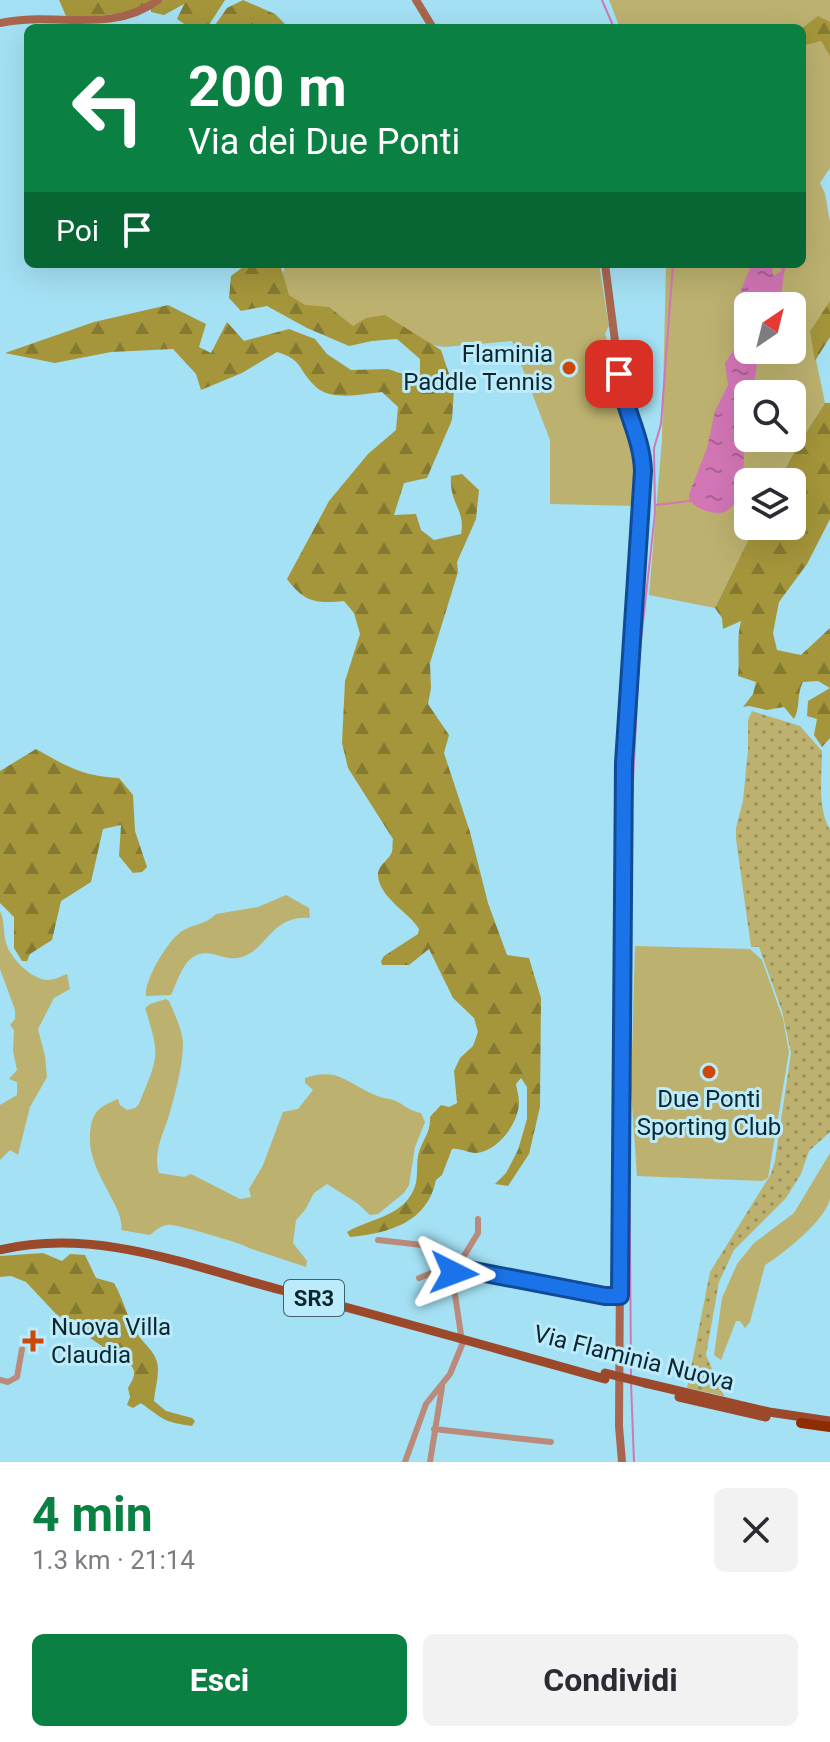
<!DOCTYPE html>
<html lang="it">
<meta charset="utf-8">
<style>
:root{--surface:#fff;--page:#f2f2f3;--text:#2b2b33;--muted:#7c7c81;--accent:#0b8043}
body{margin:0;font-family:Roboto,sans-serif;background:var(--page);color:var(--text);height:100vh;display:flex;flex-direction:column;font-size:30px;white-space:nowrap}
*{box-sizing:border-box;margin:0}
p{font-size:26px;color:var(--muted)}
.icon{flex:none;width:44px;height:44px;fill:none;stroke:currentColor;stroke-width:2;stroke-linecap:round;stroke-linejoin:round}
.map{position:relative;height:1462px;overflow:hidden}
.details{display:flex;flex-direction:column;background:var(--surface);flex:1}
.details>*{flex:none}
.hud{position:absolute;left:24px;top:24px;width:782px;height:244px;border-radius:12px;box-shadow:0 8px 32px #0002;background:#0b8043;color:#fff;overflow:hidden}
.needle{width:52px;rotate:35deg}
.controls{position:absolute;left:734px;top:292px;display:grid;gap:16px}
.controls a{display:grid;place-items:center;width:72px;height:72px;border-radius:12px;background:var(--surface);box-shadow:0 8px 32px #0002;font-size:40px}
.pin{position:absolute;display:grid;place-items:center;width:68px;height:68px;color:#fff;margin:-34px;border-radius:16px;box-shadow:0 4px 12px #0006}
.me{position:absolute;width:88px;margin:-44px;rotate:93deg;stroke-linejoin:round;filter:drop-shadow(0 0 6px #0008)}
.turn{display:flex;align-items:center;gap:28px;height:168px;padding:0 32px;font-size:36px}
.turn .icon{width:104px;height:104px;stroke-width:2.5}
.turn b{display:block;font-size:56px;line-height:68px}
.then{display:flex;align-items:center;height:76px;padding:0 32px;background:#0003;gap:16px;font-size:30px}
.round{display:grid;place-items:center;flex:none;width:84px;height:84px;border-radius:12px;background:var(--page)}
.overview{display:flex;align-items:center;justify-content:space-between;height:136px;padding:0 32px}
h1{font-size:48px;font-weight:700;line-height:60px;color:var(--accent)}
.primary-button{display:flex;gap:16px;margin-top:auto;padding:16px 32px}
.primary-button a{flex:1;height:92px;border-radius:12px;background:var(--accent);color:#fff;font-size:32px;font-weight:700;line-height:92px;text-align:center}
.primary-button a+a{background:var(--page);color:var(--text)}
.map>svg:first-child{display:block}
</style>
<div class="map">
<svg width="830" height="1462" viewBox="0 0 830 1462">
<defs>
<pattern id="forest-firs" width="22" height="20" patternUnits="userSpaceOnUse" patternTransform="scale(2)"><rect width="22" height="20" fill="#a5963b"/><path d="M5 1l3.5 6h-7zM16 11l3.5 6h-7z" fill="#857a32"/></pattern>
<pattern id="park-dots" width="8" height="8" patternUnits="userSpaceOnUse" patternTransform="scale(2)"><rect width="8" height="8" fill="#bcb16f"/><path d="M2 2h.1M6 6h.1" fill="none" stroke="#97905c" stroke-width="1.8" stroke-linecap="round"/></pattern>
<pattern id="water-ripples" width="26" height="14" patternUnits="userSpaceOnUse" patternTransform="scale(2)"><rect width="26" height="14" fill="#d376b6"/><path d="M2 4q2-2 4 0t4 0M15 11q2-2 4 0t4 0" fill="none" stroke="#aa6194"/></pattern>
</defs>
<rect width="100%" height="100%" fill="#a4e1f4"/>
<!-- grass -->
<g fill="#bcb16f" fill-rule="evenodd">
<path d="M609,0h221v168l-10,15 5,11 5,28v79l-20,30 15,72 -27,42 -20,37h-30v44h7l-40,82 -66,-13 13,-155 4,-176h136v-236h-182zM748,306h44v44h-44zM748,394h44v44h-44z"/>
<path d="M285,264h314l10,62 -4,8 2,6 5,2 7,47 -8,8 5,8 4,-1c20,44 20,55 17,102l-87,-2v-64l-38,-99 -68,6 -115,-19 -54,-22z"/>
<path d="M286,895l23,13 1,10c-39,-3 -41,30 -68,39 -18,6 -32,-11 -49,0 -11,7 -16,26 -22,38l-25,1c-2,-16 22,-56 36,-65 11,-7 25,-7 34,-17l42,-7z"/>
<path d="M0,911c5,10 3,21 6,32 4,15 26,37 42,37 6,0 14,-4 19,-6l3,15 -16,9 -16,31 7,27 2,21 -17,30 -12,48 -8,-5 -10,10v-55l17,-10v-13l-8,-3 8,-9 -4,-19 1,-21 -4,-5 5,-6v-9l-15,-41z"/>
<path d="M635,946l115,3 12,11 21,59 6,33 -21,126 -6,3 -125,-5 -6,-85z"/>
<path d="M166,999l3,2c6,14 13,28 14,42 0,22 -7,47 -13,69 -5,19 -18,40 -11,61l25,4 7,-3 49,25 11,-2 -2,-8 14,-24 20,-53 15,-3 15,-19 -8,-7v-5c34,-11 41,5 70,17 6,3 12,3 18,5 12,4 13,10 28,13l4,9 -10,25 -6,38 -5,8 -26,21 -8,1 -13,-12 -30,-19 -13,9 -9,17 -9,10 -3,23 14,18 -1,6 -57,-19c-5,-4 -76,-25 -82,-23 -7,1 -12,6 -17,10l-29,-5c5,-22 -34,-58 -31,-95 1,-22 8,-28 28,-36l2,6 7,5 8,-2 4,-4c19,-48 22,-46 6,-96l5,-4z"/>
<path d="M830,1153c0,14 0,30 0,45 -3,21 -47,56 -65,67l-15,57 -5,6 -5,-7h-4l-15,39 -7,-5 8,-57 15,-34 17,-21 40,-30z"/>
</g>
<!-- forest -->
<g fill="url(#forest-firs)">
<path d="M59,0h166l-18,28h-17l-13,-9 7,-15 -20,11 -13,-3v-10c-26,14 -55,15 -85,14z"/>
<path d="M243,0l32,14 14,14h-76l14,-20z"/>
<path d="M818,16l12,6v34l-9,-15 -19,5v-18z"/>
<path d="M247,264h33l9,31 16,10 24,2 24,19 13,-8 19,-3 56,35 13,39 -2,31 -25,58 -23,5 -10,32 22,-1 5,16 13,10 27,-6c5,-24 -12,-30 -10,-58l11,-2 17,16 -3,29 -19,43 1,10 -28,91 1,25 -3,16 21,31 -5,18 26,79 18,71 19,52 22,3 12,40 -1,109 -11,47 -21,32 -13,-2 11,-11 12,-23 9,-31v-32l-6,-9 -5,6c1,6 3,13 3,19 -1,21 -21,48 -43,50 -9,0 -15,-5 -24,-4l-10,26 -6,5c-9,43 -47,53 -86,57l-3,-5c23,-14 60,-15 69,-49 2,-10 0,-21 3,-31 4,-13 12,-20 11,-35l11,-12 8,2 8,-4 -3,-32 6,-13 13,-12 5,-14 -4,-14 -21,-20 -24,-49 -20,16h-27l-1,-4 3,-5 34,-22 1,-5c-10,-17 -42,-32 -41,-56 1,-9 11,-13 14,-21 1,-4 0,-9 1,-13l-45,-71 -6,-25 3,-62 15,-47 -6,-21 -10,-12c-28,3 -40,1 -57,-22l42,-78 39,-47 28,-24 2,-23 -16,-15c-20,2 -53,10 -68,-7 -17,-17 -11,-25 -37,-33l-35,21 -41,17 -5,-16 -23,-25 -62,3 -56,11 -50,-10 89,-31 74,-17 38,19 -7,23 12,6 16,-31 17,19 45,-12 26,10 12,15 24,16 37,-1 32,11v-21l-23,-20 -25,2 -23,5 -42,-18 -40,-22 -26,5 -12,-13 2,-22z"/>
<path d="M830,301v36l-15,24 -5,-30z"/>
<path d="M825,403h5v116l-23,45 -28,38 -6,31 4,17 24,5 29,-27v110l-8,9 -8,-12 3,-16 -10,-3 1,-15 22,-13 -12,-7 -15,1c-7,13 -2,24 -9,37l-10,-12 -17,3 -18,-4 -6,1 10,-13 3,-12 -18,-6c2,-19 -2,-37 3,-55l-18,8 -1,-11 -7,-10 40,-82h37v-44h-14l20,-37z"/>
<path d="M36,749c32,18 46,27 83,29l14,17 2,36 12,36 -5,5 -9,1 -14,-17 2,-31 -18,4 -12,53 -30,19 -9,39 -22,14 -3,7h-5l-8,-13v-31l-14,-14v-132z"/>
<path d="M43,1253l19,8 8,-7 15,1 11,23 18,5c10,17 13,36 25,53 6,9 15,15 18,26 3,11 -2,26 -3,39l12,10 26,7 3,3 -3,5c-29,-4 -29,-7 -51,-23l-8,5 -6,-3 3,-8 -2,-9c6,-11 10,-16 0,-26h-8l-7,-8 -57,-40 -30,-32 -15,-6 -11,1v-21z"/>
</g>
<!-- park -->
<path fill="url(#park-dots)" d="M752,711l48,15 22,25c0,25 -5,56 8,79v302l-21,19 -8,23 -15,24 -52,52 -15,32 -13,73 18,41 -37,-8 23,-116 61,-98 4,-13 16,-108 -9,-42 -23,-64h-8l-15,-108v-11l7,-27 5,-52v-29z"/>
<!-- water -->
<g fill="url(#water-ripples)">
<path d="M752,264h20l1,12 9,-5 -4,-7h9c-6,14 -3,27 -9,42h-30v14l-6,9 -2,-1 3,-9c-10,-17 2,-39 9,-55z"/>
<path d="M735,348l18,6 4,10 -4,26 -2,4h-3c0,11 -4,21 -4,31 -1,21 6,90 -28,88 -12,-1 -21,-6 -27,-14v-5l18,-46 8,-37 13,-26 -3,-22z"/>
</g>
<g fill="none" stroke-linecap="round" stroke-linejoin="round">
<!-- stream -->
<g stroke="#d376b6" stroke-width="2">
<path d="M602,0l12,28"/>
<path d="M656,505l34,-4"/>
<path d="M631,1375c-1,-173 -4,-347 -1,-520l-3,-16 4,-15 8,-165 16,-146 -1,-65 7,-24 12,-160"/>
<path d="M631,1382l3,80"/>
</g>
<!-- street -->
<g stroke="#ba8b7b" stroke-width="6">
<path d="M378,1240l44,5 33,26"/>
<path d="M456,1269l22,-36v-14"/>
<path d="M419,1278l31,-12"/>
<path d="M461,1335l-8,-54 3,-12 149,27h15"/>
<path d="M0,1380l8,2 9,-5 5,-28"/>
<path d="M434,1429l117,13"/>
<path d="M405,1462l21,-58 24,-30 14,-34"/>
<path d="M430,1462l12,-75"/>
</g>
<!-- secondary -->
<g stroke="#a9654d" stroke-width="8">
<path d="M416,0l17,28"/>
<path d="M0,23c53,-12 111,12 158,-23"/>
<path d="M605,264l17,131 18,47 3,29 -20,327 -4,628 3,36"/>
</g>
<!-- primary -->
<g stroke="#9b482b" stroke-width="9">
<path d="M0,1250c95,-23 190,16 281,40 108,28 216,59 324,89"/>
<path d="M645,1383l124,29 61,9"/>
<path d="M679,1397l87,20"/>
</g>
<!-- highway -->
<path stroke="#8e2c00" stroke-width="10" d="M801,1423l29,4"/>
<!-- primary-bridge -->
<path stroke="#9b482b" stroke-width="9" d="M605,1373l40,10"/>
</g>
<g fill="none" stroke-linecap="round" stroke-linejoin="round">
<defs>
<path id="route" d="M454,1273l2,-4h8l141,27h15l4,-533 19,-292c-1,-35 -20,-63 -24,-97"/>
</defs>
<!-- route casing -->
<use href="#route" stroke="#114b97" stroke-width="20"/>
<!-- route -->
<use href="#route" stroke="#1a73e8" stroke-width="14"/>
</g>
<!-- markers -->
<g fill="#cd4706" stroke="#bcecfc" stroke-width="3">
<circle cx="569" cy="368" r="8"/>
<circle cx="709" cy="1072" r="8"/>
<path d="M29 1329h8v8h8v8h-8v8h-8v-8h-8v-8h8z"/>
</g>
<g text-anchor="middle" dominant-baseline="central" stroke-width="6" stroke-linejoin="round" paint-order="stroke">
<!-- shield labels -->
<rect fill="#bcecfc" stroke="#42616c" stroke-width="2" x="284" y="1280" width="60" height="36" rx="6"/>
<g font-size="22" font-weight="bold" fill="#0d262e">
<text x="314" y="1298">SR3</text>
</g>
<!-- poi labels -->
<g font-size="24" fill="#0d262e" stroke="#bcecfc" text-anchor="end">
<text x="553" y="354">Flaminia<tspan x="553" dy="28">Paddle Tennis</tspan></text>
<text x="709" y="1099" text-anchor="middle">Due Ponti<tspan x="709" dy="28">Sporting Club</tspan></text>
<text x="51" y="1327" text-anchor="start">Nuova Villa<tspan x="51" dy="28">Claudia</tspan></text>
</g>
<!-- street labels -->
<g font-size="24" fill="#0d262e" stroke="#bcecfc">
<text transform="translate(634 1358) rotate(14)">Via Flaminia Nuova</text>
</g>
</g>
</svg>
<div class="controls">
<a><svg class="needle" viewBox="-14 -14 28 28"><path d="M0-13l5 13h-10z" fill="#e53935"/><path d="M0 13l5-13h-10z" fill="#7c7c81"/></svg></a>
<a><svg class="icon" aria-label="search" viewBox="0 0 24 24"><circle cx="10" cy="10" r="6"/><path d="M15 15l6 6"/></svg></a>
<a><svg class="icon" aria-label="layers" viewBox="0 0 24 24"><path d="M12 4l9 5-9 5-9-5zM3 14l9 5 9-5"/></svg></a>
</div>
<div class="pin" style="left:619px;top:374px;background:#d93025"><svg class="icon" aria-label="arrive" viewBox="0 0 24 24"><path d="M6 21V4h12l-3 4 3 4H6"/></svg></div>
<svg class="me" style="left:454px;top:1273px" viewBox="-20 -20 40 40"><path d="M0-17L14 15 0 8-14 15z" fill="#1a73e8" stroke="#fff" stroke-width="4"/></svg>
<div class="hud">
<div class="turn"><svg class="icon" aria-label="left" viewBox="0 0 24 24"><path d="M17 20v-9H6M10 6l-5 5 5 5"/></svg><div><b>200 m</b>Via dei Due Ponti</div></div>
<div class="then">Poi<svg class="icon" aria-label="arrive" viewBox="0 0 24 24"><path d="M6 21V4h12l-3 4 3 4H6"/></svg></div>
</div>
</div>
<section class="details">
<div class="overview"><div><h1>4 min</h1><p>1.3 km · 21:14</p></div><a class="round"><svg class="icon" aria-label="close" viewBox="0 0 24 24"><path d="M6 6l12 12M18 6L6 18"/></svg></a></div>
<div class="primary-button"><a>Esci</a><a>Condividi</a></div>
</section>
